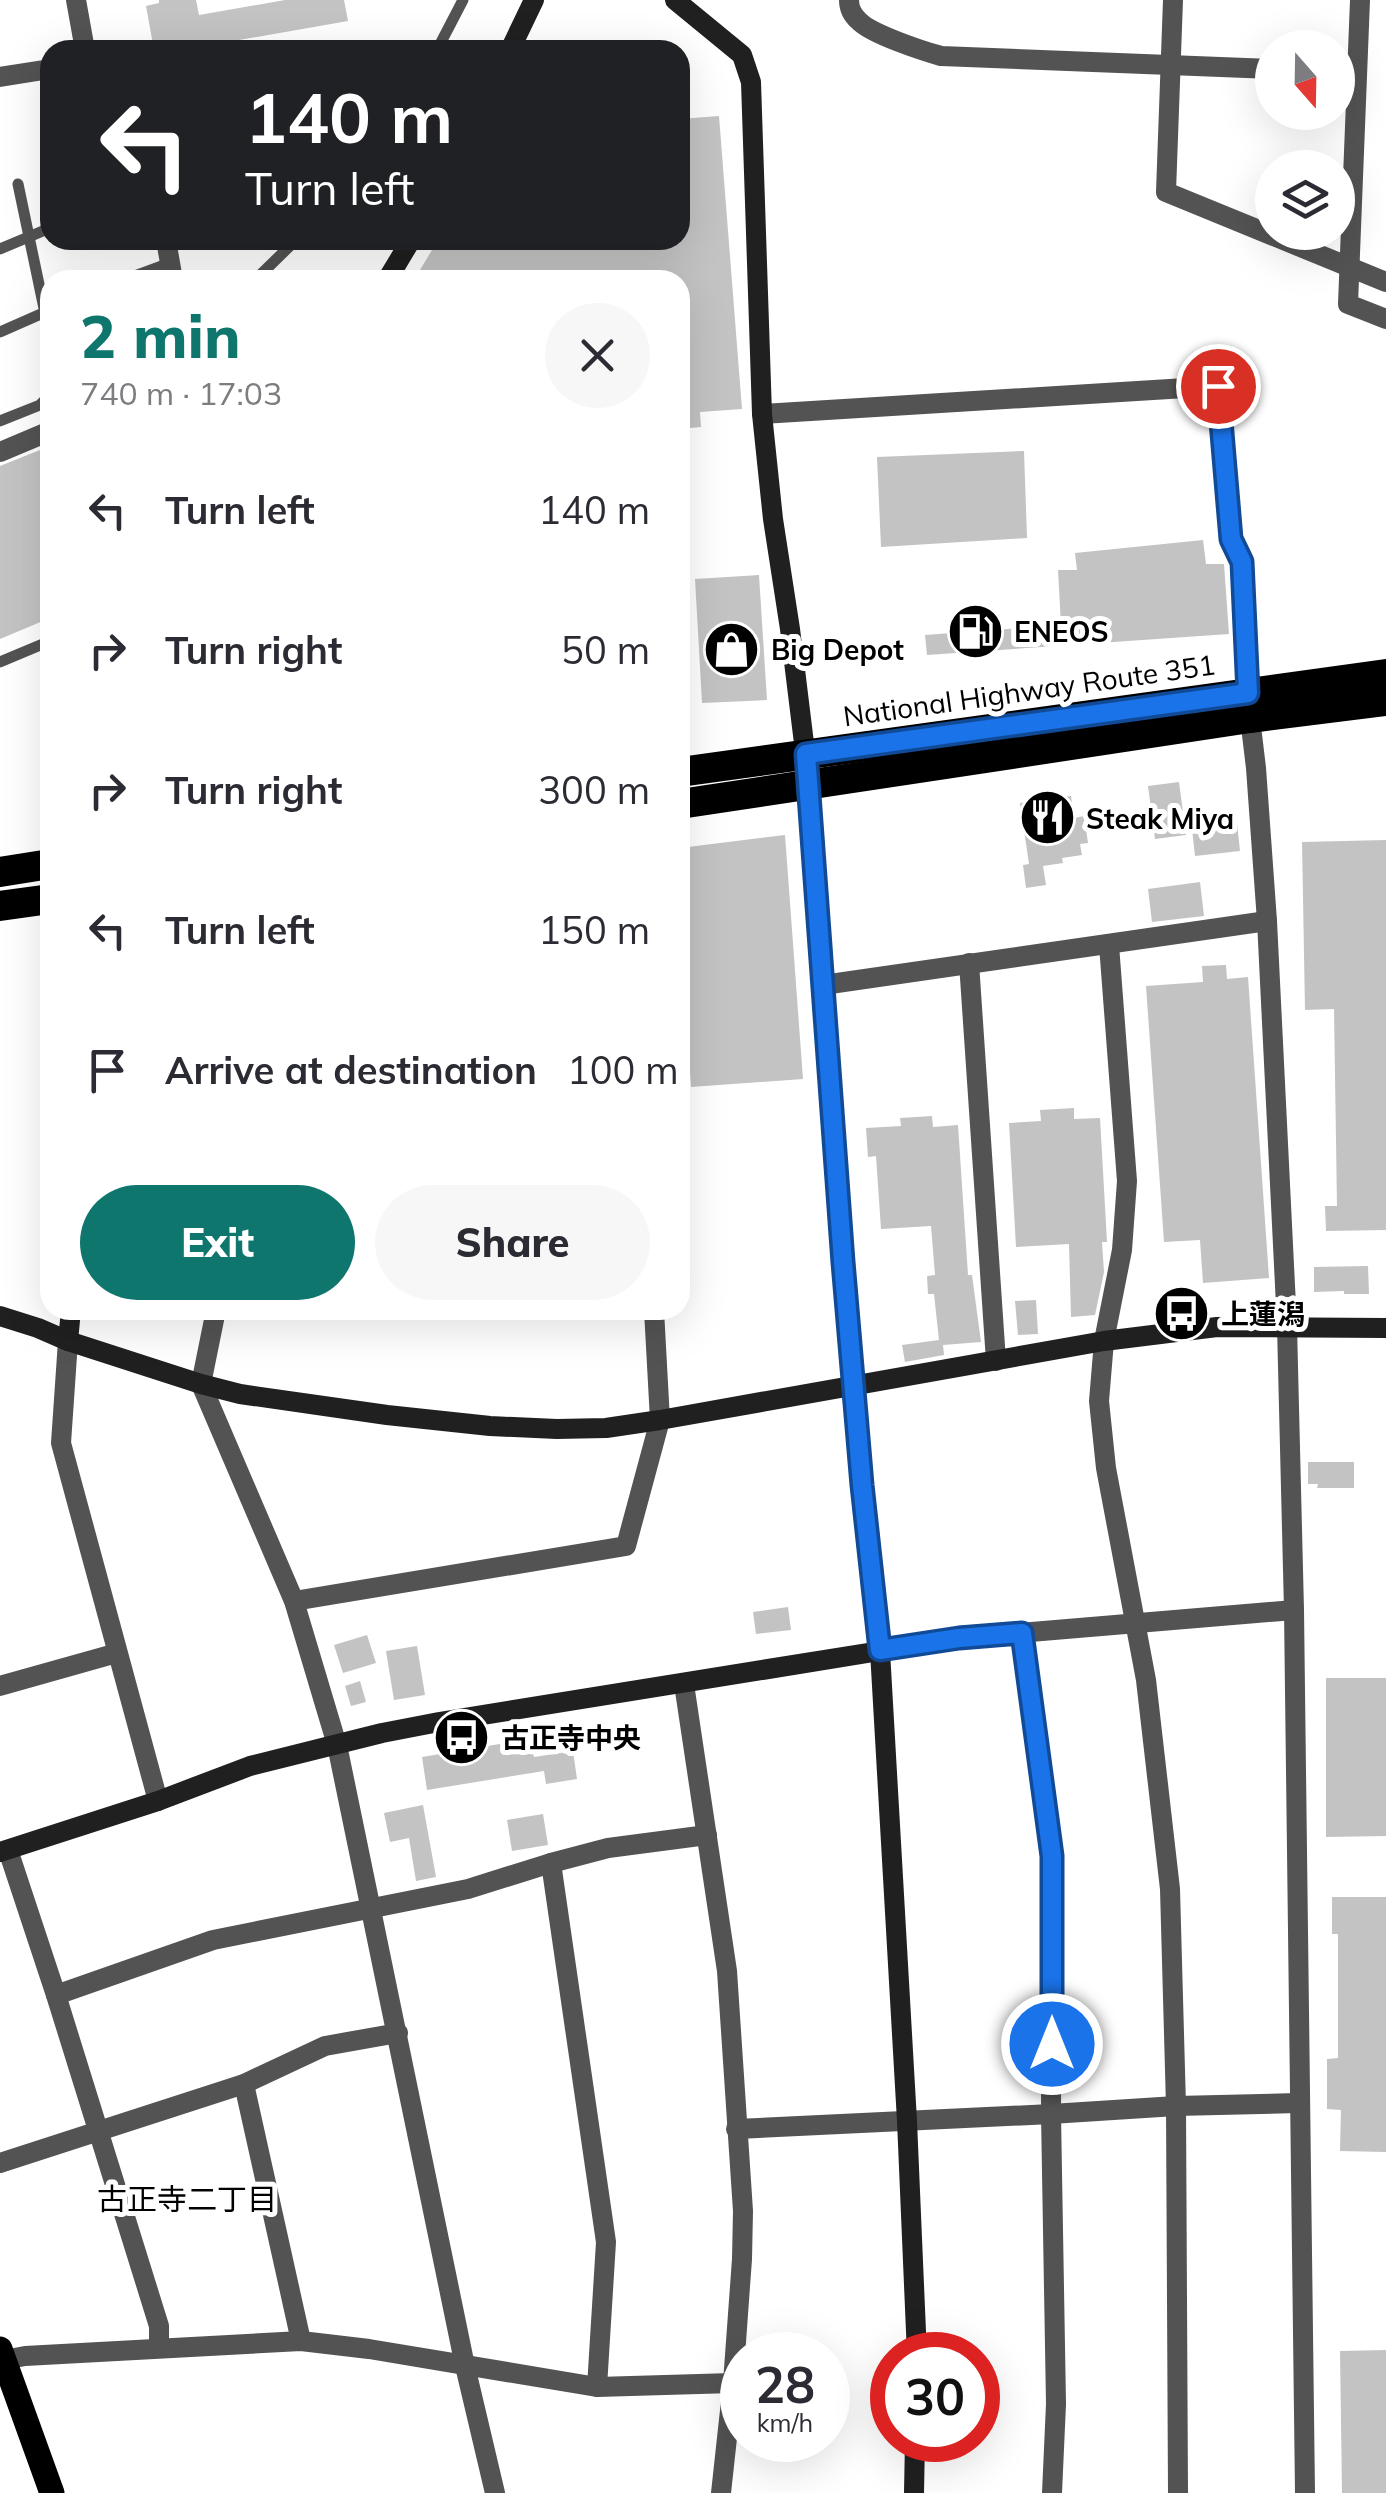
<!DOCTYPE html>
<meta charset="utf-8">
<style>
:root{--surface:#fff;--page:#f7f7f7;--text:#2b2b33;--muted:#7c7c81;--accent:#0f766e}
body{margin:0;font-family:Mulish,"Noto Sans JP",sans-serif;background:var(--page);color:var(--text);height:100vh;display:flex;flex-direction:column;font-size:38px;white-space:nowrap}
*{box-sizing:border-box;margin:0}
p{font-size:32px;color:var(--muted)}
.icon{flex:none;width:55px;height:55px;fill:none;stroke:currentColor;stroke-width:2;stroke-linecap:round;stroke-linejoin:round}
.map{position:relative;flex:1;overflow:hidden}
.drawer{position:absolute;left:40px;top:270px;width:650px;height:1050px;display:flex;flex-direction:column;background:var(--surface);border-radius:30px;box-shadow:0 10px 40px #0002}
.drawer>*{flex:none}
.guide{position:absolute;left:40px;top:40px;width:650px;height:210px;border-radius:30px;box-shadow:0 10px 40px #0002;background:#202124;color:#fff;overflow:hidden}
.needle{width:65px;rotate:160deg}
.tools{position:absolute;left:1255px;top:30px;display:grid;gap:20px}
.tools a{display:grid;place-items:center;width:100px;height:100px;border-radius:50%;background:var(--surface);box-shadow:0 10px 40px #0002;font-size:50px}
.speed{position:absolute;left:720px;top:2332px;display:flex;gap:20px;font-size:50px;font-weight:700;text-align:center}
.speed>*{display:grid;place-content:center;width:130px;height:130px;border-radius:50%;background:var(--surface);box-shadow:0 10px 40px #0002;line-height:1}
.speed small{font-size:25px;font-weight:400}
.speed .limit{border:15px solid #d22;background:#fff;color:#111}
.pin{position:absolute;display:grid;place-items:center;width:85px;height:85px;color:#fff;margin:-42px;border:5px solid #fff;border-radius:50%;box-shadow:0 2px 10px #0007}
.me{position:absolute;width:110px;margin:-55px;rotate:0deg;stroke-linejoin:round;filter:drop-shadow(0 0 8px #0008)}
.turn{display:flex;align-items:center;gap:35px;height:210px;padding:0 40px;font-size:45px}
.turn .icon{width:130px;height:130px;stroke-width:2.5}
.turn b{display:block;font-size:70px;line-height:85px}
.round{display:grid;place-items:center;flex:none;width:105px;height:105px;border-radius:52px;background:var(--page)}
.head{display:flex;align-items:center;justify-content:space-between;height:170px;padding:0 40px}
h1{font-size:60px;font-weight:800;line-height:75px;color:var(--accent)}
.cta{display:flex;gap:20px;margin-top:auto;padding:20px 40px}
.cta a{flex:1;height:115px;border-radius:60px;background:var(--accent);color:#fff;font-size:40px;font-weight:800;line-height:115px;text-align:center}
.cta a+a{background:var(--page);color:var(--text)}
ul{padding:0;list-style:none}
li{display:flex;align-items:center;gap:30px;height:140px;padding:0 40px}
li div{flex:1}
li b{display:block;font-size:38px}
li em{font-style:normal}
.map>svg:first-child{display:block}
</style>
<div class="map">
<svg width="1386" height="2493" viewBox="0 0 1386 2493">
<rect width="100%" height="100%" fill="#fff"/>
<!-- building -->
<g fill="#c3c3c3">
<path d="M159,0h37l3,15 86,-15h59l4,21 -143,25 1,4h-52l-8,-44 13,-3z"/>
<path d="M719,116l23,293 -42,3 1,15 -21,2v-149h-266l24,-40h242v-121z"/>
<path d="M50,446v172l-50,21v-173z"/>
<path d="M1024,451l3,87 -146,9 -4,-90z"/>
<path d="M1203,540l3,24h18l5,70 -302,21 -2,-20 136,-10 -3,-55h19l-2,-17z"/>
<path d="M759,575l8,125 -65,3 -7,-124z"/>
<path d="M1179,782l7,53 -31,4 -7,-53z"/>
<path d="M1071,796l3,22 10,-2 4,27 -8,1 2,11 -20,3 1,5 -20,3 3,19 -20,3 -3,-23 6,-1 -9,-61z"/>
<path d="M1236,814l4,37 -45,5 -4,-36z"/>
<path d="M785,835l18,244 -112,8 -11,-168v-71z"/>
<path d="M1386,840v390l-60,1 -1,-25h12l-3,-197 -29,1 -3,-168z"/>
<path d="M1200,882l4,34 -52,6 -4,-33z"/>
<path d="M1226,965l1,14 21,-2 21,301 -66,5 -3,-43 -36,2 -18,-256 57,-4 -1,-16z"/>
<path d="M1074,1108v11l26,-1 7,124h-5l2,30 -9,43 -24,2 -2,-73 -53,3 -7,-124 32,-2 -1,-11z"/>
<path d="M932,1116l1,11 25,-2 10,150h4l9,67 -38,3 1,10 -39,7 -3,-17 37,-5 -5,-46h-6l-1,-18 8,-1 -4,-49 -50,3 -5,-73 -8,1 -2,-29 35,-2 -1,-8z"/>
<path d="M1368,1266l1,28h-25v-3l-30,1v-25z"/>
<path d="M1036,1300l2,34 -20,1 -3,-34z"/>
<path d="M1308,1462h46v26h-37l1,-4h-10z"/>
<path d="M788,1607l3,23 -35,4 -3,-22z"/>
<path d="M367,1635l9,28 -33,10 -9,-28z"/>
<path d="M417,1646l8,49 -31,5 -8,-49z"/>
<path d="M1326,1678h60v158l-60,1z"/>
<path d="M360,1681l6,21 -15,4 -6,-20z"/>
<path d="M530,1739l4,18 39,-6 4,28 -31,5 -2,-13 -117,19 -5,-33z"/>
<path d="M423,1805l13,72 -20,4 -7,-43 -19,4 -6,-29z"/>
<path d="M543,1814l5,31 -36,6 -5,-31z"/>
<path d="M1332,1897h54v255l-46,-1 1,-41 -14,-1v-50l11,-1v-124h-6z"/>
<path d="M1386,2350v143h-44l-2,-142z"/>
</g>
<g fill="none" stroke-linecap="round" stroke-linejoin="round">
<!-- lane -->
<g stroke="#535353" stroke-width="11">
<path d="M437,50l26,-50"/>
<path d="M18,184l27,129 5,39"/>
<path d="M0,249l50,-21"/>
<path d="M124,280l46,-17"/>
<path d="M255,280l41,-40"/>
<path d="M0,332l50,-22"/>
<path d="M0,421l40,-16 10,-10"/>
<path d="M0,662l50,-21"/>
</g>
<!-- street -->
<g stroke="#535353" stroke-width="20">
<path d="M76,0l9,50"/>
<path d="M849,0c0,9 3,15 10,21 12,13 64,30 82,35l331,13"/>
<path d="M1173,0l-7,192 220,90"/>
<path d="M1360,0l-12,304 38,15"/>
<path d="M0,77l50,-8"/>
<path d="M166,240l7,40"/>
<path d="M762,414l456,-28 13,153 12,23 5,131"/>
<path d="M0,452l50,-21"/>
<path d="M1250,718l6,50 11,153 20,405 7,284 11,883"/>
<path d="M1109,945l18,236 -5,69 -18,91 -5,60 7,67 40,212 24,209 6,217 2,387"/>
<path d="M969,963l27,398"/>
<path d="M823,985l444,-64"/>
<path d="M216,1310l-15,74 93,217 43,144 128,621 30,127"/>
<path d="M68,1341l-7,102 97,358"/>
<path d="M294,1601l332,-55 34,-126 -6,-110"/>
<path d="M1022,1633l30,223 -1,258 5,290 -4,89"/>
<path d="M880,1651l79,-13 335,-28"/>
<path d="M684,1684l43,287 16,240 -1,48 -9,124 -12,110"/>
<path d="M0,1686l117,-33"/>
<path d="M8,1850l48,145 103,331v21"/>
<path d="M551,1863l55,379 -9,145"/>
<path d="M56,1995l157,-55 255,-51 83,-26 57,-15 99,-13"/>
<path d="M244,2084l57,257"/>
<path d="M736,2129l315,-15 125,-8 122,-3"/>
<path d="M0,2163l244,-79 81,-38 73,-13"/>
<path d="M4,2360l21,-4 276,-15 68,8 228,38 136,-4"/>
</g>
<!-- secondary -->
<g stroke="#202020" stroke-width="20">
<path d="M675,0l67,55 9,27 11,332 11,105 17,110 19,155 34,478 19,223 18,166 27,470 10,234"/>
<path d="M510,50l24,-50"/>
<path d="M387,280l24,-40"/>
<path d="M0,1316l38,12 30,13 133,43 39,10 147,21 103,11 67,3 49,-1 54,-8 444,-79 113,-14 169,1"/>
<path d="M68,1341l3,-31"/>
<path d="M0,1852l158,-51 92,-35 132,-33 57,-11 441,-71"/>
<path d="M914,2493l1,-53"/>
</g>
<!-- primary -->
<path stroke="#000" stroke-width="25" d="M0,2349l52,144"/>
<!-- highway -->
<g stroke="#000" stroke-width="30">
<path d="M680,772l706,-98"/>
<path d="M680,804l570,-86 136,-17"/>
<path d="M0,872l50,-8"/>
<path d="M0,906l50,-7"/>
</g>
</g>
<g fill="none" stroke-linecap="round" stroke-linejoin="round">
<defs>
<path id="route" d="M1052,2044v-188l-30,-223 -63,5 -79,12 -18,-165 -19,-223 -37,-508 442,-61 -6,-131 -11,-23 -13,-153"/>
</defs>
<!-- route casing -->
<use href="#route" stroke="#114b97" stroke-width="25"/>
<!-- route -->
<use href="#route" stroke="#1a73e8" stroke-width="18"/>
</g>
<!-- icons -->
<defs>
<symbol id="fuel-disc" viewBox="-11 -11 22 22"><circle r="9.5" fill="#000" stroke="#fff"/><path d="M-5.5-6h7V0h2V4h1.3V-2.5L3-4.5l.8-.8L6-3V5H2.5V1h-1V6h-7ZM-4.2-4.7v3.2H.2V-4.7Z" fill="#fff"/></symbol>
<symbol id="shop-disc" viewBox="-11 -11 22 22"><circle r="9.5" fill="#000" stroke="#fff"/><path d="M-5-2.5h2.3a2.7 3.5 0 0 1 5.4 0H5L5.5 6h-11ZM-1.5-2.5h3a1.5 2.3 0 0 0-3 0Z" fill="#fff"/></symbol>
<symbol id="restaurant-disc" viewBox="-11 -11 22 22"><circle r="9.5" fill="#000" stroke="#fff"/><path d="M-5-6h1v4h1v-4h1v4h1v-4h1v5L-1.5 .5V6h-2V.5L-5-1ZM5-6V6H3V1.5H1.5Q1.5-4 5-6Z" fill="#fff"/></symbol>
<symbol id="bus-disc" viewBox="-11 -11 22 22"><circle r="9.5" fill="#000" stroke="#fff"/><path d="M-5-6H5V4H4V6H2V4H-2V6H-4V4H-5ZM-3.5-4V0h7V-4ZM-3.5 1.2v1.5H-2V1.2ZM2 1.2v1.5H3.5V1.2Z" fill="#fff"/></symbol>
</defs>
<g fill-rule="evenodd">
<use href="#fuel-disc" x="944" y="600" width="63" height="63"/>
<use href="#shop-disc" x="700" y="618" width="63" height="63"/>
<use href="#restaurant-disc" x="1016" y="786" width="63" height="63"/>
<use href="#bus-disc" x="1150" y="1282" width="63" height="63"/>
<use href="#bus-disc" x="430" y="1706" width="63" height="63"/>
</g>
<g text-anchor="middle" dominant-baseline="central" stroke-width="10" stroke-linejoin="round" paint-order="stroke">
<!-- poi labels -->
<g font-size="28" font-weight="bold" fill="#000" stroke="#fff" text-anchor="start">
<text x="1014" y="631">ENEOS</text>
<text x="771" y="649">Big Depot</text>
<text x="1086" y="818">Steak Miya</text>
<text x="1221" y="1313">上蓮潟</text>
<text x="501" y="1737">古正寺中央</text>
</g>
<!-- street labels -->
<g font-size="28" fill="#000" stroke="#fff">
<text transform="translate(1029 690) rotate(-8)">National Highway Route 351</text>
</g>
<!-- neighbourhood labels -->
<g font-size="30" fill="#000" stroke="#fff">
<text x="187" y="2199">古正寺二丁目</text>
</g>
</g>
</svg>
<div class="tools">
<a><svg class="needle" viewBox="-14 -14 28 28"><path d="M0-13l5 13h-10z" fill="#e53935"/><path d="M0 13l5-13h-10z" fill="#7c7c81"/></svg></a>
<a><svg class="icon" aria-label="layers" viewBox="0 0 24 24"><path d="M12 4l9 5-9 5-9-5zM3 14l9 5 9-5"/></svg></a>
</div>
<div class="speed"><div>28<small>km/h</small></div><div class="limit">30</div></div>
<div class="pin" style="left:1218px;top:386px;background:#d93025"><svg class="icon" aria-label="arrive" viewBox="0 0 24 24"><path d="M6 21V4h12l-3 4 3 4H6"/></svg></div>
<svg class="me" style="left:1052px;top:2044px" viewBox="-20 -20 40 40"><circle r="17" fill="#1a73e8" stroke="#fff" stroke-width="3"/><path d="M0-11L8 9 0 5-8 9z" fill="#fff"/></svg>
<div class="guide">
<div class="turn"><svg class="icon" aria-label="left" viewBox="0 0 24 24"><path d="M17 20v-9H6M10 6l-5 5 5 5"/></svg><div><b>140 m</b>Turn left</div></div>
</div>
<section class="drawer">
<div class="head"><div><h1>2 min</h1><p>740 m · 17:03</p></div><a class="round"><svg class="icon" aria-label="close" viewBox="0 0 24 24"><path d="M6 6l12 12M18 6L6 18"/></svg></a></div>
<ul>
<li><svg class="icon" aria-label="left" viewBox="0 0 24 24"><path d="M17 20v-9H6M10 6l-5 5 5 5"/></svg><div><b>Turn left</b></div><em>140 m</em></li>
<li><svg class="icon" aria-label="right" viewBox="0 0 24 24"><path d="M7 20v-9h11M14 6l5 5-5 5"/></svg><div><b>Turn right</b></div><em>50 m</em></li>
<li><svg class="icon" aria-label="right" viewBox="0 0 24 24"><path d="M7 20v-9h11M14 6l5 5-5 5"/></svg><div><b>Turn right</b></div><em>300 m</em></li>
<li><svg class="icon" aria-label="left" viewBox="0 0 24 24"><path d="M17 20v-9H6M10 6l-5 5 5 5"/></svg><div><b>Turn left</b></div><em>150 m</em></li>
<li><svg class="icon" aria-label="arrive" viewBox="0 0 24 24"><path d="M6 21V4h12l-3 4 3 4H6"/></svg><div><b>Arrive at destination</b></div><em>100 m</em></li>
</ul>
<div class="cta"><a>Exit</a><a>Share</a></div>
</section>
</div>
